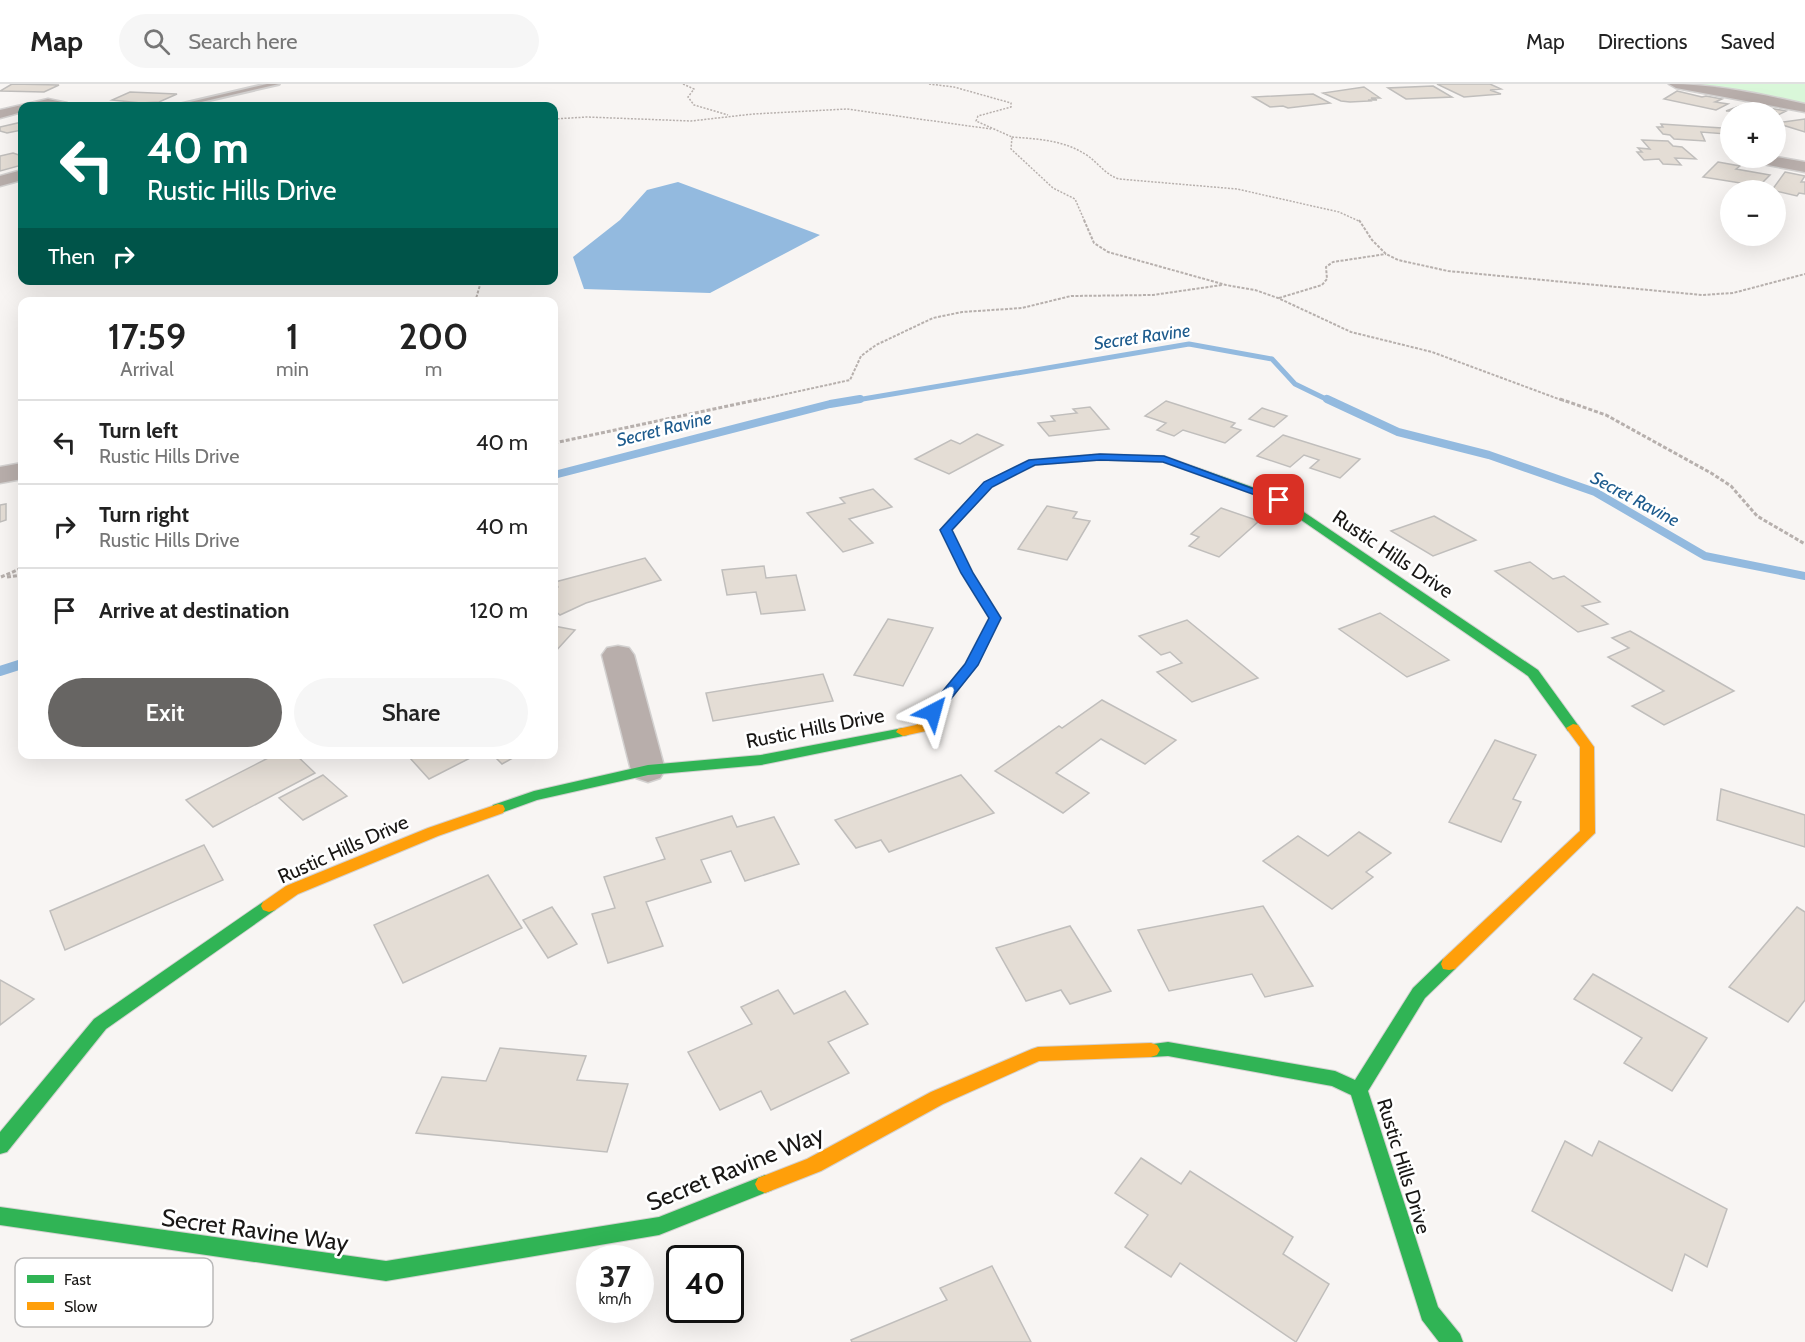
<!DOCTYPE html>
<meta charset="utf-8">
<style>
:root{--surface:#fff;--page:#f6f6f6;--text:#222;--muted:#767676;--line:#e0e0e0;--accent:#676563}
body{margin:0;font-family:Cabin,sans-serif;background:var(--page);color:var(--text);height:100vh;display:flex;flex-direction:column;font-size:22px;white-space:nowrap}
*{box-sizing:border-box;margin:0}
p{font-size:20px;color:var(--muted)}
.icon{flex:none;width:33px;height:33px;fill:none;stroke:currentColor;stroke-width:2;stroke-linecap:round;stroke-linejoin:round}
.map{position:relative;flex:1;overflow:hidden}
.sheet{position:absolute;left:18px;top:213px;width:540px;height:462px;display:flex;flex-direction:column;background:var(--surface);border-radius:12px;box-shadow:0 6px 24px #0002}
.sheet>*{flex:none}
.hud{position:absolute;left:18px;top:18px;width:540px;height:183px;border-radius:12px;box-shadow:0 6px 24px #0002;background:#00695c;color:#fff;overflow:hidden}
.buttons{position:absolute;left:1720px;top:18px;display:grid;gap:12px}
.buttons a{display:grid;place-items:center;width:66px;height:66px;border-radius:50%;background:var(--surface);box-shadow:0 6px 24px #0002;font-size:30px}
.speed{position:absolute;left:576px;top:1161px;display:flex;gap:12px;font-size:30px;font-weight:700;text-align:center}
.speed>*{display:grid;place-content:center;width:78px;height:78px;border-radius:50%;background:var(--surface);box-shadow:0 6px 24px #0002;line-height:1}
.speed small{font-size:15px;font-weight:400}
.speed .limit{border:3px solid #111;border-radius:9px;background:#fff;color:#111}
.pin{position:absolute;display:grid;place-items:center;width:51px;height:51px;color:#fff;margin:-26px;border-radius:12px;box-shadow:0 3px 9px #0006}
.me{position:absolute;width:66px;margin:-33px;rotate:39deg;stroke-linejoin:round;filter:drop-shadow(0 0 4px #0008)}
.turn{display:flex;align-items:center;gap:21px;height:126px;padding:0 30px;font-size:27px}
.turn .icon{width:78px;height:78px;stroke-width:2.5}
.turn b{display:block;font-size:42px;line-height:51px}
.then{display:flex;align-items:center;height:57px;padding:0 30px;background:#0003;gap:12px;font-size:22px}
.eta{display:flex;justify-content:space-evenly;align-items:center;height:102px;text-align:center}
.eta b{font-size:36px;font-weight:600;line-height:42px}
.action{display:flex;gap:12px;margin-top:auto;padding:12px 30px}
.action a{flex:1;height:69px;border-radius:36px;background:var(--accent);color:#fff;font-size:24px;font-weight:600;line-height:69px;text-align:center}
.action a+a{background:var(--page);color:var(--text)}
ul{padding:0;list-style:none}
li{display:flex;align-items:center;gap:18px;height:84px;padding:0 30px;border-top:2px solid var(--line)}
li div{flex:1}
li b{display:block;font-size:22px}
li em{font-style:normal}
header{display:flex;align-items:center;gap:36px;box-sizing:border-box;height:84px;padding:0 30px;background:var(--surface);border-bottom:2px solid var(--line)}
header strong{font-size:28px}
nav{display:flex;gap:33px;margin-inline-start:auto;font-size:21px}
.search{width:420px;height:54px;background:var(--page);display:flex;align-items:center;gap:15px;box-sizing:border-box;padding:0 21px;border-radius:33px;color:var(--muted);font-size:22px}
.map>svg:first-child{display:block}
</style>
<header>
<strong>Map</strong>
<div class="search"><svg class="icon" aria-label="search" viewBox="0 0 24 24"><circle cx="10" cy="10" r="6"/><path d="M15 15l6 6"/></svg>Search here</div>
<nav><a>Map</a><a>Directions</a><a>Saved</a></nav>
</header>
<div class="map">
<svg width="1805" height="1258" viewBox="0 0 1805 1258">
<rect width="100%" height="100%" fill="#f8f5f3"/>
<!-- green -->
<path fill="#d9f7d9" d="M1697,0h108v20z"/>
<!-- water -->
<path fill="#93badf" d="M678,98l142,53 -110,58 -126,-4 -11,-32 47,-37 27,-30z"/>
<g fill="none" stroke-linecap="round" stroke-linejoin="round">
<!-- stream-far2 -->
<path stroke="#93badf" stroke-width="5" d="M851,317l338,-57 83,15 23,25 35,17"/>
<!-- stream-far1 -->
<g stroke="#93badf" stroke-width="8">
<path d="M1327,315l71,33 91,23 106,37 110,64 100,20"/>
<path d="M554,391l276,-71 30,-5"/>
</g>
<!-- stream -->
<path stroke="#93badf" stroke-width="10" d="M0,587l22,-7"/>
</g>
<!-- building -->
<g fill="#e4ddd5" stroke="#c0bebc" stroke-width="1.5">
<path d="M12,0l47,1 -15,7 -44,-1z"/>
<path d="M1437,0h53l11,5 -11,1 11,4 -37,3z"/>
<path d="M1433,2l19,11 -46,2 -18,-11z"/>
<path d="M1364,3l16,11h-9l6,2h-9l2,1 -20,1 -9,-1 -18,-8z"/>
<path d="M1677,7l25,6 4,-1 16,3 -7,3 13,2 -12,6 -52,-11z"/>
<path d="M130,8l47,2 -18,8 -18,1 -29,-3z"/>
<path d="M1313,10l17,9 -42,5 -5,-2 -13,1 -17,-10z"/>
<path d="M1742,21l22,5 5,-2 17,3 -10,5v-4l-50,-1z"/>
<path d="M1805,35v13l-29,-9z"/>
<path d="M22,38v8l-15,3 -7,-2v-4z"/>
<path d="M1661,40l61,4 4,6 -25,-2 4,9 -31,-2 -4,-4 -7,-1 -6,-7h6z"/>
<path d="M1642,56l26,1 5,5 9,1 14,12 -21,-1 6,7 -18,-1 -4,-5 -15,1 -7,-8h5l-4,-4 12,1z"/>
<path d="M13,69l9,3v9l-22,6v-15z"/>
<path d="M1718,78l22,4 -4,3 34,6 -11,11 -56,-9z"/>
<path d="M1785,88l20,4 -4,6h4v12l-6,-1 -2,3 -25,-6z"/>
<path d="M1166,317l69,22 -4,4 10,3 -16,13 -42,-13 -9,6 -17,-6 9,-7 -21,-7z"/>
<path d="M1090,323l19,22 -60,7 -11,-13 17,-2 -4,-5 26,-3 -4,-4z"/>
<path d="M1262,324l25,8 -13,11 -25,-8z"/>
<path d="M977,350l26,11 -54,29 -34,-15 36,-19 9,4z"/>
<path d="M1283,351l77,24 -20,19 -30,-10 9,-8 -15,-5 -14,12 -33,-11z"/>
<path d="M873,405l19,18 -43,12 24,24 -30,9 -36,-39 38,-10 -5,-5z"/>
<path d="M6,420v16l-6,2v-17z"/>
<path d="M1047,422l30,6 -4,6 17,3 -23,39 -49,-11z"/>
<path d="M1221,424l38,13 -40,36 -30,-11 10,-9 -8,-3z"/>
<path d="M1434,432l42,24 -43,16 -42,-25z"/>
<path d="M645,474l16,22 -75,23 -26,12 -6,-5v-21l4,-2 -3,-5z"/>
<path d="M1530,478l23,17 11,-3 36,26 -18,4 26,18 -30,8 -83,-61z"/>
<path d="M764,482l2,12 30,-3 9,35 -44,4 -5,-22 -29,3 -5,-25z"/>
<path d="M1380,529l69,47 -42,17 -68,-48z"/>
<path d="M888,535l45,9 -30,58 -49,-11z"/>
<path d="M1187,536l71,58 -66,24 -35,-30 25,-9 -12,-11 -9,3 -22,-19z"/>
<path d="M554,542l21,4 -21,23z"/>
<path d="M1630,547l104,60 -70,34 -32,-19 32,-15 -56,-34 21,-9 -17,-10z"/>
<path d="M823,590l10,27 -120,20 -7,-28z"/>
<path d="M1102,616l74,40 -31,24 -44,-25 -45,34 33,20 -26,20 -68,-42 64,-45 3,2z"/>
<path d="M1495,656l41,15 -23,44 8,3 -20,40 -52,-20z"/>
<path d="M276,670h19l20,19 -102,54 -27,-27z"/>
<path d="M415,670h63l-49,25 -20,-22z"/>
<path d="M492,670h28l-18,10z"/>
<path d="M323,691l24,21 -44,24 -24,-22z"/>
<path d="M961,691l33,38 -105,39 -8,-12 -25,8 -21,-28z"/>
<path d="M1721,705l84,26v32l-88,-27z"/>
<path d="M732,732l5,11 37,-10 25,47 -54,17 -14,-30 -30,9 10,22 -65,20 17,44 -55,17 -16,-49 23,-6 -11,-31 61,-18 -9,-21z"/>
<path d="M1359,748l32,21 -25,19 7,5 -41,32 -69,-48 35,-25 30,20z"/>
<path d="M204,761l19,35 -158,70 -15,-39z"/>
<path d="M488,791l34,53 -119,55 -29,-58z"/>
<path d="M1263,822l50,80 -48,11 -13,-23 -83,17 -31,-61z"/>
<path d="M552,823l25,37 -29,14 -25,-38z"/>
<path d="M1797,823l8,5v88l-17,22 -59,-35z"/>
<path d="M1070,842l41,65 -41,13 -9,-14 -35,11 -30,-53z"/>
<path d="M1593,890l114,64 -35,53 -48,-28 18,-25 -68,-39z"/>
<path d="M0,896l34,19 -34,26z"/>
<path d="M778,906l16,24 51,-23 23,33 -40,18 21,31 -78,37 -10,-19 -41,19 -32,-58 64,-28 -11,-17z"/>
<path d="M500,964l86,8 -9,24 51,4 -21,68 -191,-19 26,-56 44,4z"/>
<path d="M1565,1057l27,15 7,-15 128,68 -20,58 -22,-13 -13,37 -140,-80z"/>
<path d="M1141,1074l40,26 9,-13 103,66 -10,17 46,30 -33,58 -116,-79 -9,14 -46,-30 23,-32 -33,-22z"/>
<path d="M992,1182l39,76h-179l-1,-2 96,-40 -7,-12z"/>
</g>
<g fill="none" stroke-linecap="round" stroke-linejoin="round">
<defs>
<path id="lane" d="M267,0h12l-95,22h-11z"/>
<g id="street">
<path d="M1669,0c46,0 91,10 136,20v8l-129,-24z"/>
<path d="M48,15l19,4 2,3h-47v6l-22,6v-8z"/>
<path d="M1776,73l29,5v10l-48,-9 -8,-5z"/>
<path d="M22,86v10l-22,6v-10z"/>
<path d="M22,379v16l-22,4v-16z"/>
<path d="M618,562l11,2 5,7 31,115 -5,8 -12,4 -12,-4 -5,-8 -29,-115 5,-7z"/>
</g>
<g id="fast">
<path d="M1099,370l65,2 119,42 255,172 42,58 -7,4 -5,-1 -40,-55 -253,-174 -112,-40 -64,-2 -64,5 -43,22 -34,36 -4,1 -6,-3 36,-38 45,-23z"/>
<path d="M903,644l7,4 -2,3 -147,30 -113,10 -111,25 -39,14 -5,-1 -2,-4 2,-4 41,-14 114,-26 113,-10z"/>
<path d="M269,816l6,2 2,4 -2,4 -169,119 -99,123 -7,2v-22l94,-113 169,-117z"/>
<path d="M1449,874l6,1 2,5 -2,5 -30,29 -57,93 70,216 22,27 3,8h-24l-17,-22 -71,-225 -19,-9 -164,-30 -17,1 -6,-2 -3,-5 3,-5 23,-3 167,29 20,9 58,-92 30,-29z"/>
<path d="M765,1091l7,3 3,6 -3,6 -113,45 -273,46 -386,-56v-18l386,54 273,-44z"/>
</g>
<g id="slow">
<path d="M954,434l6,3 -8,9 21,43 28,45 -24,47 -51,66 -23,5 -7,-4 2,-3 18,-4 49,-61 24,-46 -28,-45 -21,-43 10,-11z"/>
<path d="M1573,640l5,1 16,22 1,86 -140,136 -6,1 -6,-1 -2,-5 2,-5 137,-128v-84l-14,-19z"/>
<path d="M498,720l5,1 2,4 -2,4 -65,23 -140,58 -23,16 -6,2 -6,-2 -2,-4 2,-4 23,-16 142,-58z"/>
<path d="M1151,959l6,2 3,5 -3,5 -6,2 -112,4 -96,43 -122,67 -56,22 -7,-3 -3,-6 3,-6 49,-19 124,-67 101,-43 6,-2z"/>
</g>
</defs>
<!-- lane casing -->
<use href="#lane" stroke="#d3d1d0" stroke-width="4"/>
<!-- street casing -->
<use href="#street" stroke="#d3d1d0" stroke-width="3"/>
<!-- fast casing -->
<use href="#fast" stroke="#d3d1d0" stroke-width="2"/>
<!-- slow casing -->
<use href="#slow" stroke="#d3d1d0" stroke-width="2"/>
<!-- path-far2 -->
<g stroke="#b7b0ad" stroke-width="1.5" stroke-dasharray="2 1.5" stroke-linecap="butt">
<path d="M683,0l11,5 -6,8 6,8 34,10"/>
<path d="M929,0l25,3 57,16v4l-33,9 -2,5 36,16 -1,12 42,39 22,11 10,23"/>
<path d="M554,35l33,-2 104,4 62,-7 94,-5 144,20"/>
<path d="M1012,53c25,2 51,3 73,17 13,8 19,20 34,25l118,10 102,23 22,10"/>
</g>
<!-- path-far1 -->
<g stroke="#b7b0ad" stroke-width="2" stroke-dasharray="3 1.5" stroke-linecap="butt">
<path d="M1084,136l10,23 14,9 118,33 29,5 23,8 73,34 81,20 132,49"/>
<path d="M1359,136l13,20 14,14 12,6 50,11 254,24 31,-2 72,-19"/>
<path d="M1279,214l43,-13 5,-6 -1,-12 7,-5 53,-8"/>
<path d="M475,218l5,-17 -1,-5"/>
<path d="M754,317l96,-21 11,-24 15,-11 57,-27 29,-6 60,-4 49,-12 82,-1 69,-10"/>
</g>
<!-- path -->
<g stroke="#b7b0ad" stroke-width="3" stroke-dasharray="4 2" stroke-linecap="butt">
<path d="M1560,315l46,16 105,58 20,13 26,30 48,28"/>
<path d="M554,359l207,-44"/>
<path d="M1,493l21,-9"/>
<path d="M7,493l15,-2"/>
</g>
<!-- lane -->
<use href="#lane" fill="#b8aeab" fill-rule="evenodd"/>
<!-- street -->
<use href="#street" fill="#b8aeab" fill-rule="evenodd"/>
<!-- fast -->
<use href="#fast" fill="#30b455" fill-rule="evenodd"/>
<!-- slow -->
<use href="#slow" fill="#ff9f0a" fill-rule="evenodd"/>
</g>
<!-- route -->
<path fill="#1a73e8" stroke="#114b97" stroke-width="1.5" d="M1100,370l64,2 120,44 -5,3 -4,-1 -112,-40 -63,-2 -65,5 -43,22 -40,43 21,43 28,45 -23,47 -40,50h-10l-2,-3 2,-3 37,-45 24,-46 -28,-45 -21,-43 44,-48 45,-22z"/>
<g text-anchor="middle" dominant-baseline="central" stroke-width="5" stroke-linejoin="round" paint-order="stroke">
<!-- far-water labels -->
<g font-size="18" font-style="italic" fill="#1d5b8d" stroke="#fff">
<text transform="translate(1142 253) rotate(-8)">Secret Ravine</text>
<text transform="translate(664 345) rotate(-14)">Secret Ravine</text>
<text transform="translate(1635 415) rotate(28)">Secret Ravine</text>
</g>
<!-- street labels -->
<g font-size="20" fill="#191715" stroke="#fff">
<text transform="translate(1393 470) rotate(34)">Rustic Hills Drive</text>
<text transform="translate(815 644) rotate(-11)">Rustic Hills Drive</text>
<text transform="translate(343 765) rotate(-24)">Rustic Hills Drive</text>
<text transform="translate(1404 1082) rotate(73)">Rustic Hills Drive</text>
</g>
<!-- near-street labels -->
<g font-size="24" fill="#191715" stroke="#fff">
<text transform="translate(735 1084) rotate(-22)">Secret Ravine Way</text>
<text transform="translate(255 1146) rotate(8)">Secret Ravine Way</text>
</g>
</g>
<!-- legend -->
<rect x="15" y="1174" width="198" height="69" rx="9" fill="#fff" stroke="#bab9b9" stroke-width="1.5"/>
<rect x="27" y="1191" width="27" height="8" fill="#30b455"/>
<rect x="27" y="1218" width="27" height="8" fill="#ff9f0a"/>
<g font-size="16" fill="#191715">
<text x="64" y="1201">Fast</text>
<text x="64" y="1228">Slow</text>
</g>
</svg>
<div class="buttons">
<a>+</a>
<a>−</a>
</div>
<div class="speed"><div>37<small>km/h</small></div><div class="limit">40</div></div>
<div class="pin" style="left:1279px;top:416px;background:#d93025"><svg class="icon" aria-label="arrive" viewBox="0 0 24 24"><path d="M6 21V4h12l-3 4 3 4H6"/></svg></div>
<svg class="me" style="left:933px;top:628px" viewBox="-20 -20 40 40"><path d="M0-17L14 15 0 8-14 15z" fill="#1a73e8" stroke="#fff" stroke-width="4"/></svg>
<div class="hud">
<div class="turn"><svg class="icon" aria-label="left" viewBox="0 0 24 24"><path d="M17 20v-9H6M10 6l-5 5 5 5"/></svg><div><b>40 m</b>Rustic Hills Drive</div></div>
<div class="then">Then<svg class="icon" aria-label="right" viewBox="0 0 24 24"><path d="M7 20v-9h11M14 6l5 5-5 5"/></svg></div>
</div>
<section class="sheet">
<div class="eta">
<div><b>17:59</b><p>Arrival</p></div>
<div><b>1</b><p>min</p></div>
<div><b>200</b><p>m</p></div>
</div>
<ul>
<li><svg class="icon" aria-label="left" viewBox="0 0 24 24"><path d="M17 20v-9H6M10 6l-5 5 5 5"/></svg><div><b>Turn left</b><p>Rustic Hills Drive</p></div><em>40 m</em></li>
<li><svg class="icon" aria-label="right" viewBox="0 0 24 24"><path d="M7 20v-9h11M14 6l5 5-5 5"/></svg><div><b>Turn right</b><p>Rustic Hills Drive</p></div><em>40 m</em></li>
<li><svg class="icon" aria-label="arrive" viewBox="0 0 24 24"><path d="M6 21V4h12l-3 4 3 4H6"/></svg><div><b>Arrive at destination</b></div><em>120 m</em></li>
</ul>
<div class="action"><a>Exit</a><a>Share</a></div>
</section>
</div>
